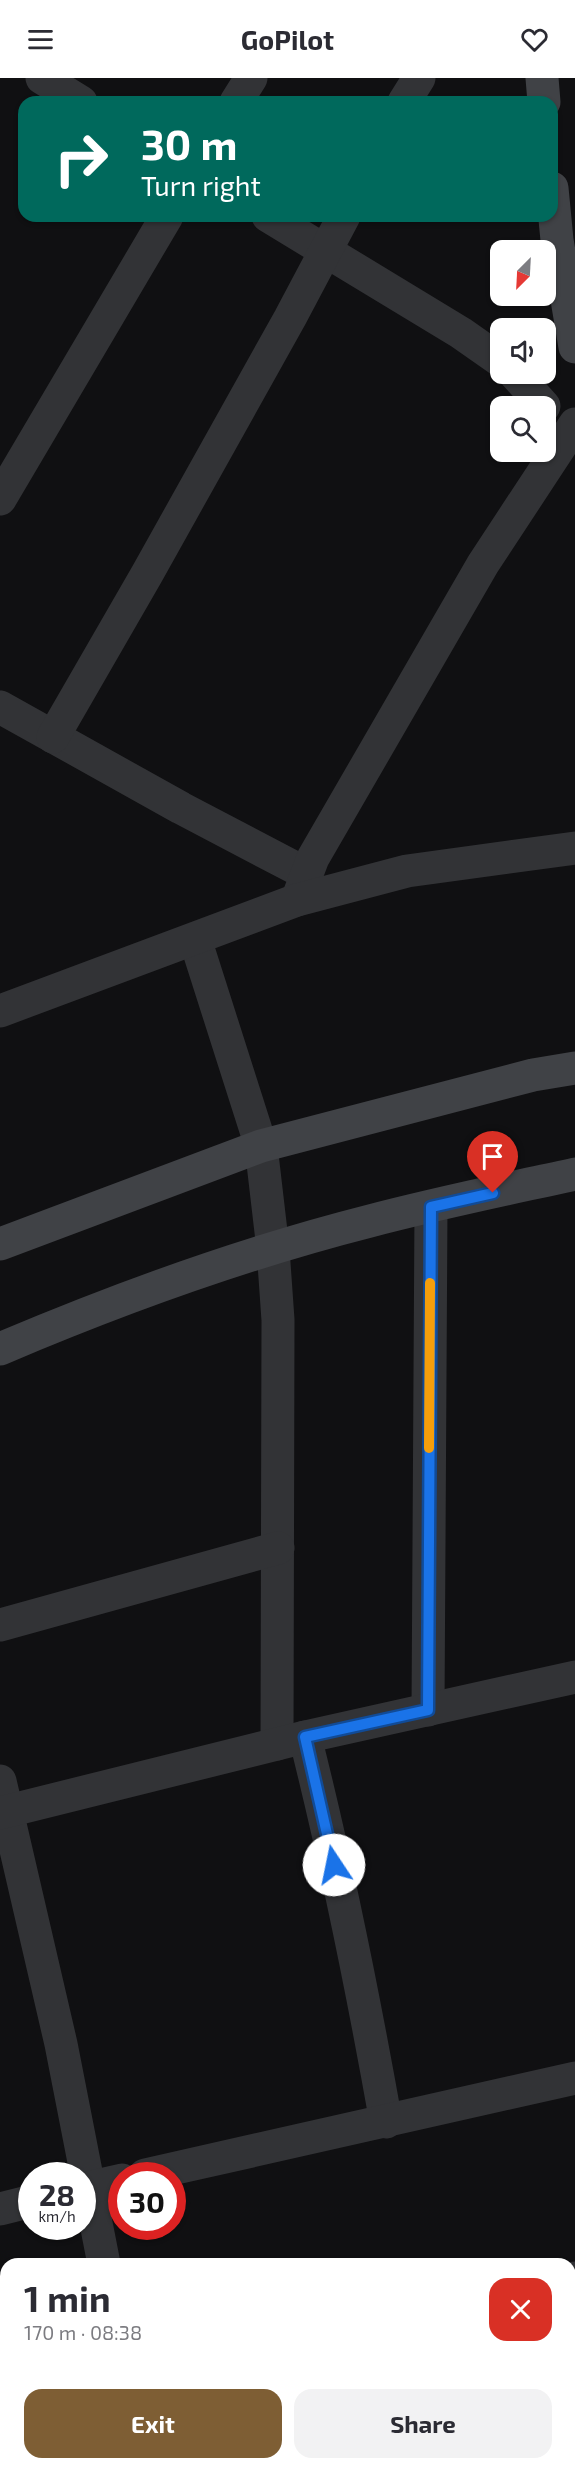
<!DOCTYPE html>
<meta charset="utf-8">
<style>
:root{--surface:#fff;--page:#f2f2f3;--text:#2b2b33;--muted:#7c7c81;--accent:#7e5e34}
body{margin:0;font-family:"Exo 2",sans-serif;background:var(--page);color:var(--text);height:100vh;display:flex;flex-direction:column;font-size:22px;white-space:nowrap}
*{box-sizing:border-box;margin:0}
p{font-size:20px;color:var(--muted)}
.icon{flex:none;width:33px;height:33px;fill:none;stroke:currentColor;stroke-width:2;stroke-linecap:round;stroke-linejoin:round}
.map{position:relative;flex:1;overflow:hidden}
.drawer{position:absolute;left:0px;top:2180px;width:576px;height:212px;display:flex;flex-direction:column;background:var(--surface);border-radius:18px 18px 0 0;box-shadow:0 2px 4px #0004}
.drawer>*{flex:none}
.hud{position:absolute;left:18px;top:18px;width:540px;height:126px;border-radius:18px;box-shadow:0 2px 4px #0004;background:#00695c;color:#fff;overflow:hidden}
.needle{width:39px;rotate:204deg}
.buttons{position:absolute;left:490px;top:162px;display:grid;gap:12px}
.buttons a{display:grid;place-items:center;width:66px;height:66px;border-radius:12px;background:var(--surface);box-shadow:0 2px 4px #0004;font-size:30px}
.speed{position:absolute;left:18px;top:2084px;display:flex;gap:12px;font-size:30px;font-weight:700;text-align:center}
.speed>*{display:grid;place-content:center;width:78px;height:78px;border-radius:50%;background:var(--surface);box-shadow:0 2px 4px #0004;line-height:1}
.speed small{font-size:15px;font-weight:400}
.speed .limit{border:9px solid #d22;background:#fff;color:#111}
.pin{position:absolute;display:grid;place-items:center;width:51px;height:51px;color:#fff;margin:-62px -26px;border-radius:50% 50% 50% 0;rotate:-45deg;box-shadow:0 0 6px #0007}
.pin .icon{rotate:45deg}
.me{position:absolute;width:66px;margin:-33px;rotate:349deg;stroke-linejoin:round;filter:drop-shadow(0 0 4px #0008)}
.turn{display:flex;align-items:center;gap:21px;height:126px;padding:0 24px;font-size:27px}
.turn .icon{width:78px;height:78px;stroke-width:2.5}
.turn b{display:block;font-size:42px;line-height:51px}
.round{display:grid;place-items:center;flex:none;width:63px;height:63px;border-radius:18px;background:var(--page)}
.overview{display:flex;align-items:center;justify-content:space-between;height:102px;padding:0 24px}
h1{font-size:36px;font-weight:700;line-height:45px}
.cta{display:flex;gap:12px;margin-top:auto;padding:12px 24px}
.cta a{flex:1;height:69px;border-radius:18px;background:var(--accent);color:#fff;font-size:24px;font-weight:700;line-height:69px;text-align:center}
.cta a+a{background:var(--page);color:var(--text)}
header{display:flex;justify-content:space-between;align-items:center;height:78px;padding:0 24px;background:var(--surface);font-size:27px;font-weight:700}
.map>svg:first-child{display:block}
</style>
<header><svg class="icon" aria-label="menu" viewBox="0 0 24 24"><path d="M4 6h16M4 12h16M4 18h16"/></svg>GoPilot<svg class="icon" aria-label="heart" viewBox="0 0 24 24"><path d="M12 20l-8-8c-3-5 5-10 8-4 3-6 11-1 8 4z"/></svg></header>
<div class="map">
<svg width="575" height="2390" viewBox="0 0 575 2390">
<rect width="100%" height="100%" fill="#101012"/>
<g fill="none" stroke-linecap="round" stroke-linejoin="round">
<!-- street -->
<g stroke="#323336" stroke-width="33">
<path d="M42,0l39,24"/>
<path d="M236,24l15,-24"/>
<path d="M404,24l15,-24"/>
<path d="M268,138l193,117 40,28"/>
<path d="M515,296l29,32"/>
<path d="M0,421l167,-283"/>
<path d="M0,629l181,101 124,65"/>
<path d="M53,659l94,-163 143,-256 54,-102"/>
<path d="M297,822l16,-42 170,-294 92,-140"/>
<path d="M195,861l66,207 12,103 5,71 -1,424"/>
<path d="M0,933l297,-111 110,-29 168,-23"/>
<path d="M0,1547l278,-77"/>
<path d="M428,1632l3,-503"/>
<path d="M305,1659c32,127 58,256 81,385"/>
<path d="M0,1703l61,263 43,220"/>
<path d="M0,1735l305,-76 270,-60"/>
<path d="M145,2097l430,-97"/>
<path d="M82,2111l40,-9"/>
<path d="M0,2131l32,-8"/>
<path d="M570,2201l5,-1"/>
<path d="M570,2372l5,-1"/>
<path d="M135,2385l1,5"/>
<path d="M467,2390l28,-5"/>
</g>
<!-- secondary -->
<g stroke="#404246" stroke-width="33">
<path d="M542,0l2,24"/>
<path d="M552,110l5,52 18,107"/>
<path d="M0,1166l261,-98 272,-71 42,-7"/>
<path d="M0,1271c120,-51 244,-96 370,-128 68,-18 137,-32 205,-47"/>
</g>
</g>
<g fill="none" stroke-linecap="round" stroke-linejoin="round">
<defs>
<path id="route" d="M334,1787l-29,-128 123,-27 3,-503 62,-14"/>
</defs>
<!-- route casing -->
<use href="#route" stroke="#114b97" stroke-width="15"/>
<!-- route -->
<use href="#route" stroke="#1a73e8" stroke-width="10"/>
<!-- slow -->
<path stroke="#f59e0b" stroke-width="10" d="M429,1370l1,-165"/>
</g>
</svg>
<div class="buttons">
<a><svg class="needle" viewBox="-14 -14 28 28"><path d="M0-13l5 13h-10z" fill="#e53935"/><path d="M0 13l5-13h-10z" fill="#7c7c81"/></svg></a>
<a><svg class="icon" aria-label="sound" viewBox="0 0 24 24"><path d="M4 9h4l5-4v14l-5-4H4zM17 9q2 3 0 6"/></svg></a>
<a><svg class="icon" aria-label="search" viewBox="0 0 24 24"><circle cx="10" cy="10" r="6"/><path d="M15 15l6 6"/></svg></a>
</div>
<div class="speed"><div>28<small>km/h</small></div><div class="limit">30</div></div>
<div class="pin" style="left:493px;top:1115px;background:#d93025"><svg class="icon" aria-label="arrive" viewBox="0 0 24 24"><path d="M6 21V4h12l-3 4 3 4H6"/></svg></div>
<svg class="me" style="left:334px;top:1787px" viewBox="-20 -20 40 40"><circle r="19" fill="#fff"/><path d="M0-13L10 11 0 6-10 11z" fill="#1a73e8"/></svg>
<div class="hud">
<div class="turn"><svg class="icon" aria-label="right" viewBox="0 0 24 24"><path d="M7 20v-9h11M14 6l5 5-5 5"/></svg><div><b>30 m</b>Turn right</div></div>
</div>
<section class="drawer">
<div class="overview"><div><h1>1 min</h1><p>170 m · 08:38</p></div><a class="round" style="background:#d93025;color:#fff"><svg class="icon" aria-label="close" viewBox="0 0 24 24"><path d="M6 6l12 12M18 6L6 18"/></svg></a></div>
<div class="cta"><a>Exit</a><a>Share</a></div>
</section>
</div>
